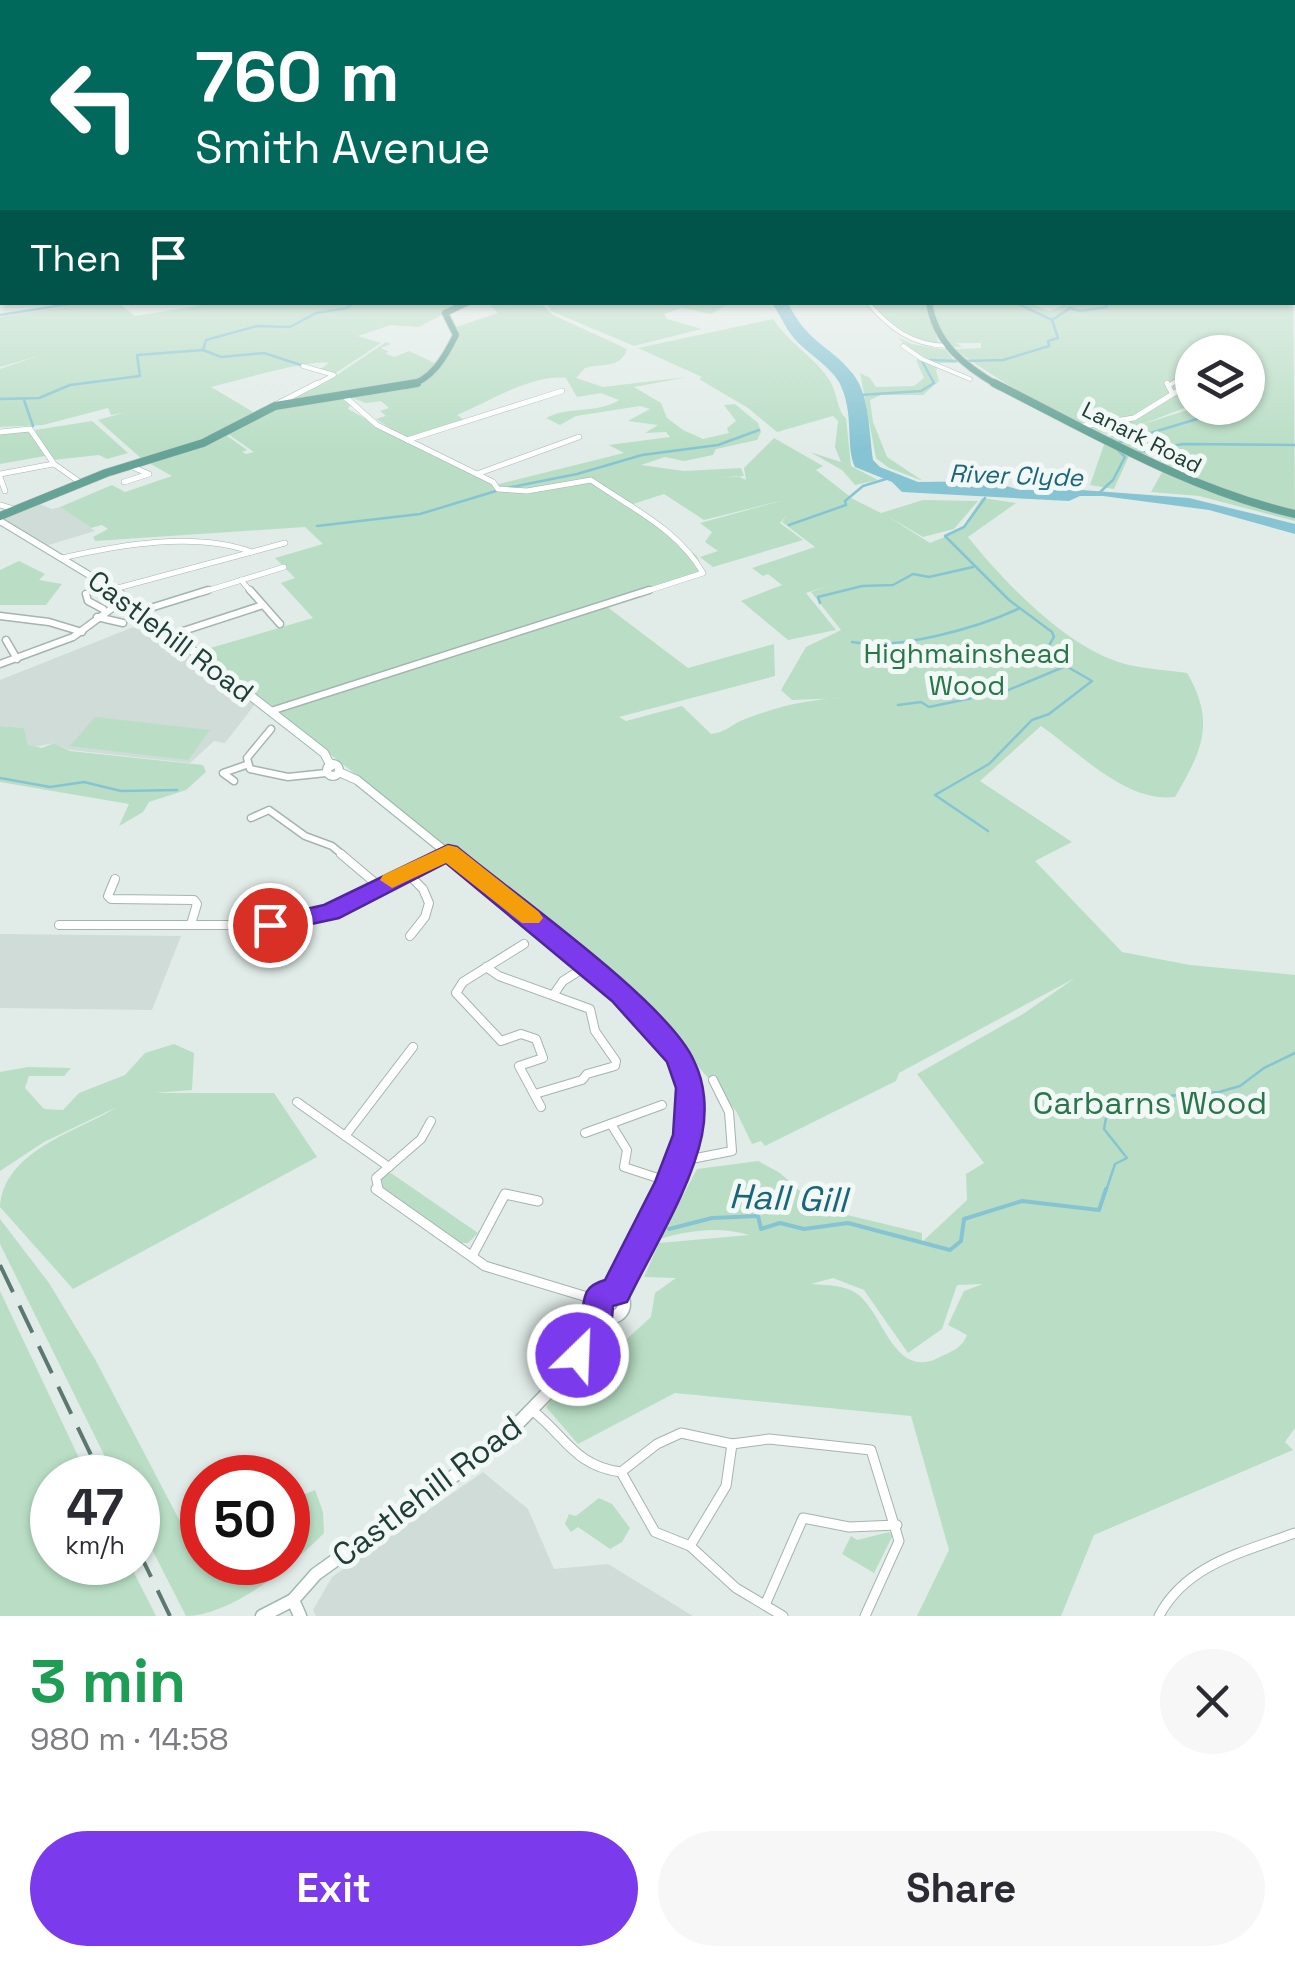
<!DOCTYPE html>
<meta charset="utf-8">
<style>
:root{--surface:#fff;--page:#f7f7f7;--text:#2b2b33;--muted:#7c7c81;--accent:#7c3aed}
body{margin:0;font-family:"Space Grotesk",sans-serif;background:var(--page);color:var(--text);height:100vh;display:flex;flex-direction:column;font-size:38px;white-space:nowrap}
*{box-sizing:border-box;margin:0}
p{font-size:32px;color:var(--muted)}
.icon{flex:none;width:55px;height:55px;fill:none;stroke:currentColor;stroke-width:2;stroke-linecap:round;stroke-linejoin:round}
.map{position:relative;height:1616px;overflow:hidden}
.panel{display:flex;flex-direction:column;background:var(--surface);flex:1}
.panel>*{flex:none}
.top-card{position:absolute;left:0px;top:0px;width:1295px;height:305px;box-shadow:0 2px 8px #0004;background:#00695c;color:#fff;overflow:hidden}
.fabs{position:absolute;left:1175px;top:335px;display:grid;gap:20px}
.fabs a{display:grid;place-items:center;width:90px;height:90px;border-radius:50%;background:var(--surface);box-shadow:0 2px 8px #0004;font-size:50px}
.speed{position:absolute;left:30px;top:1455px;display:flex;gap:20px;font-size:50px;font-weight:700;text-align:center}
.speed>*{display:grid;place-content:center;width:130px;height:130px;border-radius:50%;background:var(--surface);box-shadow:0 2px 8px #0004;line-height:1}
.speed small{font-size:25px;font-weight:400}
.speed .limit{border:15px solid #d22;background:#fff;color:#111}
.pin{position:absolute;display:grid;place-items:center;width:85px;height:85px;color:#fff;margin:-42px;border:5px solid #fff;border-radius:50%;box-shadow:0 2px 10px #0007}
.me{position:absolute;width:110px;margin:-55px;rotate:24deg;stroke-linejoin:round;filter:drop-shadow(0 0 8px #0008)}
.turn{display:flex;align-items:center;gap:35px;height:210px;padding:0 30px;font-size:45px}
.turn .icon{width:130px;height:130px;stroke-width:2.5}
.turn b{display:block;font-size:70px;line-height:85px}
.then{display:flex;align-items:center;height:95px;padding:0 30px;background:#0003;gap:20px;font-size:38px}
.round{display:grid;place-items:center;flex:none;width:105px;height:105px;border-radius:52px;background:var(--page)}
.headline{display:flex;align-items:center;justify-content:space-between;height:170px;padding:0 30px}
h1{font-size:60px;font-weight:700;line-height:75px;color:#1e9e55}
.action{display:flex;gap:20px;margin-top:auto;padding:20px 30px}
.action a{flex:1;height:115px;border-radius:60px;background:var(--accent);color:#fff;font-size:40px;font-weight:700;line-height:115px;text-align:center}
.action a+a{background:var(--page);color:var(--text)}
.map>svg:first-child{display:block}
</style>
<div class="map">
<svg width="1295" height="1616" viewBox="0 0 1295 1616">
<rect width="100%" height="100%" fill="#e1ece8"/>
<!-- built -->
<g fill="#cfdcd7">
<path d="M37,503l15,6 8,-2 35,24 -50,15 -44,-28z"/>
<path d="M151,620l105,83 -31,40 -11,-2 -24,22 -120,-13 -16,-7 -20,4 -6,-2 -4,-17 -24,-2v-46z"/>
<path d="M0,934l181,2 -29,74 -152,-2z"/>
<path d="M483,1472l45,37 26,60 54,-5 85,52h-377l-3,-6 19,-33z"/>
</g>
<!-- green -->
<g fill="#b9dec5" fill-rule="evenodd">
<path d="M1293,271l2,250 -96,-25 -48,-4 15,-27 -9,-7 46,-4 -74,2 -15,33 -24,-4 16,-46 6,-4c-30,-3 -131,-65 -157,-86l26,-1v-5h-25l6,4h-10l-16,-23 4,-1 -5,-3 -3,-17h99l18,8 22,-9h221zM1192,352h56v56h-54l-54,17 52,-20z"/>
<path d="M93,302l26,1 16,13 87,-14 242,1 -45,24 -28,-2 -33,11 23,7 -47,31 -15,-4 10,-7c-20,-4 -93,18 -118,24l44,26 -32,19 -80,28 -45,-40 25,-7 -12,2 -3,-7 -65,17 -43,2v-58l38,-13 -38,11v-50z"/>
<path d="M487,302l54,1 12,12 74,34c-6,20 -26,14 -42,19l-9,10 27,9 84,-10 -53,10 27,16 6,15 16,12 20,9 26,-6 -2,-5 9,-7 -12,-16 11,-1 23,19 3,9 -4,8 -41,9 -3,6 -29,6 -19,-4 -24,8 43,6 57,-3 3,8 -23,2 17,-2 8,4 -2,-12 30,-30 49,28 -7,4 37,29 28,14 42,-13 55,1 -24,28 -31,8 -39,-23 46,29 31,-13 21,-32 34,5 -48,34c36,45 100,112 157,127 20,5 42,6 62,9 29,49 15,78 -12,124 -49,6 -95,-44 -134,-71l-61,55 92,61 -37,19 87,91 68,13 105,10v453l-10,14 8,8 -199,85 -33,81h-144l32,-66 -38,-134 -236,-23 -97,51 -32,-37 43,-63 11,-4 17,8 34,-31 4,-24 21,-15 -32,-1 15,-34 90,-8c-29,-9 -60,-5 -89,4l37,-70 61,-8 22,12 30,27 33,14 79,19v9l45,-42 -1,-26 18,-11 -67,-89 106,-60 52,-36 -176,95 -3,8 -131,65 -4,-5 -9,3 -16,-33 -77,-91 -85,-76 -26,-17 -348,-276 113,-33 -32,-35 14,-5 -20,-20 48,-14 -18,-17 -210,14 -2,-4 15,-8 -6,-4 -11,3 -31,-21 52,-22 13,7 47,-16 -25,-14 79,-27 21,15 -5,2 4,2 8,-2 -26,-18 54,-29 58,-8 10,8 -2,4 79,44 68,32 129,-32 -15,-8 61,-8 -4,-5 -21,1 13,-8 -30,-4 22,-12 -10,-3 -64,10 -16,9 -14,-7c22,-12 51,-4 73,-18l-18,-7 -24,4 -11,-19c-34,-4 -78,24 -109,37l7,5 -57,19 -31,-20 10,-3 -6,-5 9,-3 -8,-7 -15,2 -19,-7c58,-9 81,-1 112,-58l-3,-11 42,-14zM664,494l40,26 84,-21 -88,24 12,9 -7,10 13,9 -18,6 13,10 90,-27 -23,-17 7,-8 -5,7 33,25 -63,21 11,8 5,-2 14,11 -41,16 47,39 48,-10 -30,-37 28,-9 -23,8 30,38 -35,17 -25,43 11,10 54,-2c-34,0 -70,9 -101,21 -15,6 -18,13 -34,15l-29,-28 -56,15 -7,-4 156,-41 -1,-32 -86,24 -82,-62 97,-33 -6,-17 -73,-57 9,5zM833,1278l31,12 44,63 34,-24 15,-44 26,-1 -19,7 -16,34 19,10c-6,14 -15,16 -29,23 -42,20 -53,-37 -76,-60 -13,-14 -33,-12 -51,-14z"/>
<path d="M547,303l1,-1 182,1 -19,11 -29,-6 -18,6 3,5 35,10 -68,17 -83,-35z"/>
<path d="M926,303l13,42c-32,-1 -45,-18 -66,-40z"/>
<path d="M773,319c16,24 39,36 55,59 10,14 9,34 18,40l5,48 27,14 -23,5 -13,-15 -32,-18 31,10 -6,-15 3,-26 -5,-5 -56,16 -29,-24 -49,-29 3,-2 -64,-29z"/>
<path d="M897,337l15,7 34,6 10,13h-16l-4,8 3,10 -16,14h-42l-11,5 3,22 14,35 36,24 -34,-13 -13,-10 -16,-85 10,5 6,9 38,-1 10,-8 -8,-18 4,-3z"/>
<path d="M386,342l5,2 -10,4 7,3 -2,3 8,3 15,-6 28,13 -12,14 -141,24 41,-19z"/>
<path d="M92,421l36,32 -21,6 -8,-4 -46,5 -18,-30z"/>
<path d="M29,431l16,25 -45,8v-31z"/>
<path d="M19,561l26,13 -6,6 23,4 -16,21h-46v-35z"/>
<path d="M95,717l115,13 -22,30 -118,-14z"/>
<path d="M0,726l24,2 4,17 14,3 12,-5 16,8 133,14 3,7 -20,18 -37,12 -6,10 -24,14 10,-22 -129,-22z"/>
<path d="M174,1044l20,9 -2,37 -37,3h119l43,64 -244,132 -73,-82c4,-57 77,-75 117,-100l-73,35 -44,29v-99l28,-5 43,1 -7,8h-35l-4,12 19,21 19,1 16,-17 46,-18 20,-22z"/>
<path d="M388,1171l90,62 -10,10h-8l-79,-56 -1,-10z"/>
<path d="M0,1219l49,64 46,76 89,170 18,7v26h86v-61l27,-11 8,22 1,21c-31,32 -93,83 -138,83l-48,-94v-44l-23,-1 -115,-233z"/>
<path d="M0,1291l88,186 -36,1v84l77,1 27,53h-156z"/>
<path d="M599,1498l13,6 18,24 -8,14 -12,7 -32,-22 -7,5 -6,-8 4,-10 7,2z"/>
<path d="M889,1532l4,3 -19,38 -32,-19 9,-18 6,4z"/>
</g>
<!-- water -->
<path fill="#87c4d3" d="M772,303h16c20,41 41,41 65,71 17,21 16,60 20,86l7,7 38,15 72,-1 30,9h62l107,8 106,26v10l-86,-24 -106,-14h-23l-11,5 -167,-9 -10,-10 -37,-15c-10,-21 0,-55 -16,-85 -11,-18 -33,-29 -46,-45 -8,-10 -14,-24 -21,-34z"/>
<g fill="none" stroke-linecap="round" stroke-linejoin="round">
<!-- stream-far1 -->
<g stroke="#87c4d3" stroke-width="2.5">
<path d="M1014,302l38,18"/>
<path d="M1117,302h19"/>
<path d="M0,315l83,-13"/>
<path d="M203,350l18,7 43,-4 37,12"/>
<path d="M930,360l27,1"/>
<path d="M965,361l38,-1 46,-14 -1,-5 10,-3 -6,-18 18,-12 10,3 27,-4 -4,-5"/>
<path d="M1248,388l13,-11"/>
<path d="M860,395l61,-4 13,-8 -12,-22"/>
<path d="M0,399l39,-1 31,-13 70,-9 -3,-21 66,-5 3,-10 51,-14 33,1 26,-14 31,-5 7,-6"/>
<path d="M24,400l9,26"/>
<path d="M1199,417l39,1"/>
<path d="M1117,443l80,-24 9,-11"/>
<path d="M1139,452l44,-8 112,1"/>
<path d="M507,488l70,-14 65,-19 76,-10 41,-15"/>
<path d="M1099,493l14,-13 12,-23 -7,-7"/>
<path d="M985,498l-21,29 -19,9 64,64 43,32 2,5 -6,10 18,19 26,15 -43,33 -17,6 -43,44 -54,31 53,36"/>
<path d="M789,525l57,-20 -1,-4 18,-15 23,-7"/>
<path d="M317,526l103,-12 76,-23"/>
<path d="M820,603l-2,-6 44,-11 31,-1 20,-11 16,3 44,-10"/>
<path d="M852,642c44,9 125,-14 166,-33"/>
<path d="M898,705l23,-3 8,5 77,-16 60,-25"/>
<path d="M0,778l50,9 34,-5 37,9 56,-1"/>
<path d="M1106,1191l9,-27 12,-6 -23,-29 2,-11 18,-7 37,-1 6,-14 52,-4 21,-6 24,-18 31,-15"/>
</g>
<!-- stream -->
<path stroke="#87c4d3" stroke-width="4" d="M669,1229l43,-11 46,-2 3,13 19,-6 24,6 44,-6 102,27 11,-9 3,-22 58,-18 77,9 7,-21"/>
<defs>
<g id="street-far4">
<path d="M867,302c23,26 44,43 80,44"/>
<path d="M903,346l19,13 48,20"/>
<path d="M303,366l31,9 -21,11"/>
<path d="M1168,386l24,-14"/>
</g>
<g id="street-far3">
<path d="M1167,383l5,10"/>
<path d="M344,396l33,29 116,57 5,7 29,2 64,-11c40,28 87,49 112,93l-62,20"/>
<path d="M275,405l43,-22"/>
<path d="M1083,426l51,-8 42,-26"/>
<path d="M0,432l30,-3 24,35 27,19"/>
<path d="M407,440l155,-49"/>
<path d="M0,474l53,-10"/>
<path d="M477,474l102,-37"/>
<path d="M0,477l5,14"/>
<path d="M124,482l25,-8 -19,-8"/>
<path d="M0,505l17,5"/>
<path d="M62,558c57,-13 133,-27 190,-6"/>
<path d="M241,580l11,13"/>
<path d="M114,589l171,-46"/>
<path d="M200,593l84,-26"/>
</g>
<g id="street-far2">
<path d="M250,590l30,34"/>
<path d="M86,594l2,7 15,8"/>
<path d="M144,610l64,-20"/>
<path d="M0,616l49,6 33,10"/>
<path d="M97,617l26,6"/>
<path d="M174,634l89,-29"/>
<path d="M6,640l11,19"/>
<path d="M0,664l73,-27 53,-39"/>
<path d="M271,711l378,-121"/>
<path d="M271,729l-24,29 3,11 38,8 38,-4"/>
<path d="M234,781l-11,-8 23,-8"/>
<path d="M251,818l18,-8 36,26 27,10 12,10"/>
<path d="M441,856l6,-3"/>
</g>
<g id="street-far1">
<path d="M341,854l39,33"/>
<path d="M406,872l17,17 6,14 -4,14 -15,19"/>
<path d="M115,879l-7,17 3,3 83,1 3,4 -6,20"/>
<path d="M59,925h211l69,-19 107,-52"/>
<path d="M524,944l-61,38 -7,11 45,48 20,-7 15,5 7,19 -24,8 22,41"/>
<path d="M486,967l13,9 91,33 5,22 21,30 -1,5 -28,8 -5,6 -47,14"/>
<path d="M554,994l9,-13 24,-15"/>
<path d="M297,1102l92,65"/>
<path d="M611,1124l16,26 -3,17 46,15"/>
<path d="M585,1133l77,-28"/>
<path d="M345,1136l68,-89"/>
<path d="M681,1161l51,-10 -3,-39 -16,-32"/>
<path d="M379,1191l-3,-13 45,-39 10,-18"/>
</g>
<g id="street">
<path d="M376,1189l109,77 112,34"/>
<path d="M472,1256l33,-62 33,7"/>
<path d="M533,1411c33,26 42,55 88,61l36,-28 24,-11 51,11 37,-5 102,11 28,91 -34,75"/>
<path d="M621,1472l34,60 35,14 46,42 47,28"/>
<path d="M690,1546l36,-60 6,-42"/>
<path d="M765,1605l38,-87 46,9 48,-2"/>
<path d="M1159,1616c27,-52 85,-64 136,-83"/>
</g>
<path id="secondary-far3" d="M0,521l119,72"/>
<g id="secondary-far2">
<path d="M115,590l209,163 7,13"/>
<circle cx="333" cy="770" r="6"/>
<path d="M339,772l18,8 94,76"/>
</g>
<path id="secondary-far1" d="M447,854c57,46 230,167 242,233 7,35 -8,74 -24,104"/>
<g id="secondary">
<circle cx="611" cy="1304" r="13"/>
<path d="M615,1292l52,-103"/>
<path d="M293,1600l7,16"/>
<path d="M262,1616l31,-16 23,-26 180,-128 65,-67 46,-64"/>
</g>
<g id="primary-far1">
<path d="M929,302c6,41 35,64 70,84"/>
<path d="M406,386c26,-5 39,-29 50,-51l-11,-22 23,-11"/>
</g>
<g id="primary">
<path d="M994,383c98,49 193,106 301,131"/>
<path d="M0,516l106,-43 97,-30 72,-37 142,-23"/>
</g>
</defs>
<!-- street-far4 casing -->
<use href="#street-far4" stroke="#a4b4af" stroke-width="5"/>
<!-- street-far3 casing -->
<use href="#street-far3" stroke="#a4b4af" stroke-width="6"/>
<!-- street-far2 casing -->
<use href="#street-far2" stroke="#a4b4af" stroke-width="9"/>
<!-- street-far1 casing -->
<use href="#street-far1" stroke="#a4b4af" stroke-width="10"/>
<!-- street casing -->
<use href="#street" stroke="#a4b4af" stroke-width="11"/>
<!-- secondary-far3 casing -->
<use href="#secondary-far3" stroke="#9fb8b0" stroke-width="8"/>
<!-- secondary-far2 casing -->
<use href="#secondary-far2" stroke="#9fb8b0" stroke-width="10"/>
<!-- secondary-far1 casing -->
<use href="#secondary-far1" stroke="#9fb8b0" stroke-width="12"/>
<!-- secondary casing -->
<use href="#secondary" stroke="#9fb8b0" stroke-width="15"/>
<!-- primary-far1 casing -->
<use href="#primary-far1" stroke="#c1c9c7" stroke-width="8"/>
<!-- primary casing -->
<use href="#primary" stroke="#c1c9c7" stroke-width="9"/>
<!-- street-far4 -->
<use href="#street-far4" stroke="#fff" stroke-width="4"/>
<!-- street-far3 -->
<use href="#street-far3" stroke="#fff" stroke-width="5"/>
<!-- street-far2 -->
<use href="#street-far2" stroke="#fff" stroke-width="6"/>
<!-- street-far1 -->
<use href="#street-far1" stroke="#fff" stroke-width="8"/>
<!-- street -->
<use href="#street" stroke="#fff" stroke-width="9"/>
<!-- secondary-far3 -->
<use href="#secondary-far3" stroke="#fff" stroke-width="6"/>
<!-- secondary-far2 -->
<use href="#secondary-far2" stroke="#fff" stroke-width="8"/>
<!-- secondary-far1 -->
<use href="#secondary-far1" stroke="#fff" stroke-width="10"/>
<!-- secondary -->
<use href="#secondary" stroke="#fff" stroke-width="12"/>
<!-- primary-far1 -->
<use href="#primary-far1" stroke="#64a396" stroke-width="6"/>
<!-- primary -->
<use href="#primary" stroke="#64a396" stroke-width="8"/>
<!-- rail -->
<g stroke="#5b7972" stroke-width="4" stroke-dasharray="30 15" stroke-linecap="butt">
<path d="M0,1265l102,213"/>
<path d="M138,1550l32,66"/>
</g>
</g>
<!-- sky -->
<linearGradient id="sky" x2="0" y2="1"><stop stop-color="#81bae0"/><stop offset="0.49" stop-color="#f2f6f5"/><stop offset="1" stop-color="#f2f6f5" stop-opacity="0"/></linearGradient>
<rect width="1295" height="448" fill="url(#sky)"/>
<!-- route -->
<path fill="#7c3aed" stroke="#51269a" stroke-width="2.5" d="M448,845l9,2c54,45 212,156 237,214 11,22 13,49 8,74 -11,54 -51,117 -75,167l-14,4c-1,26 -8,54 -35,63l-12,-4 -4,-10c4,-10 14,-19 17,-29 8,-22 -2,-38 26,-46l50,-98 18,-47 3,-47 -9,-26 -55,-61 -166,-138 -107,55 -69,15 -13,-8 4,-6 63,-14z"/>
<!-- slow -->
<path fill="#f59e0b" d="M448,845l9,2 82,65 4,6 -4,5h-17l-76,-60 -54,25 -12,-8 3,-5z"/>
<g text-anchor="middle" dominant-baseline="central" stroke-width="10" stroke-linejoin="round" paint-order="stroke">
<!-- far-street labels -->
<g font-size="22" fill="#213d37" stroke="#f1f8f5">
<text transform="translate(1142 437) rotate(27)">Lanark Road</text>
</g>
<!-- far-water labels -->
<g font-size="25" font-style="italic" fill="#19667b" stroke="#f1f8f5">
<text transform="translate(1016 475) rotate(2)">River Clyde</text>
</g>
<!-- street labels -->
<g font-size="28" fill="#213d37" stroke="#f1f8f5">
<text transform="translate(171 636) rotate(37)">Castlehill Road</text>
</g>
<!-- park labels -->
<g font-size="28" fill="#29764b" stroke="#f1f8f5">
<text x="967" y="653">Highmainshead<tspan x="967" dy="32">Wood</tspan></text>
</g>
<!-- near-park labels -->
<g font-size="32" fill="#29764b" stroke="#f1f8f5">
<text x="1150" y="1103">Carbarns Wood</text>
</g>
<!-- near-street labels -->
<g font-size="32" fill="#213d37" stroke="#f1f8f5">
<text transform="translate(427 1491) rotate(-37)">Castlehill Road</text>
</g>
<!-- near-water labels -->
<g font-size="35" font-style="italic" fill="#19667b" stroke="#f1f8f5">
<text transform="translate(788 1198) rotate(2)">Hall Gill</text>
</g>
</g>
</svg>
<div class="fabs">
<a><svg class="icon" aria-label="layers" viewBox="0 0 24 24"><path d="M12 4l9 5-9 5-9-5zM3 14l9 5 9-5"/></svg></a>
</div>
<div class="speed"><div>47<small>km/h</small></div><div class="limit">50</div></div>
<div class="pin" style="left:270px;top:925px;background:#d93025"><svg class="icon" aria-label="arrive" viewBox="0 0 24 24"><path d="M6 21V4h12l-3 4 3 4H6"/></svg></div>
<svg class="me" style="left:578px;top:1355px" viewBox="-20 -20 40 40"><circle r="17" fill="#7c3aed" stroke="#fff" stroke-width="3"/><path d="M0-11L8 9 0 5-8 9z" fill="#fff"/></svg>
<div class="top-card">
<div class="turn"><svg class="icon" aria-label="left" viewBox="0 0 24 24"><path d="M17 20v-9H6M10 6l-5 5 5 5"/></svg><div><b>760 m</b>Smith Avenue</div></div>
<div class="then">Then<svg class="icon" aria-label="arrive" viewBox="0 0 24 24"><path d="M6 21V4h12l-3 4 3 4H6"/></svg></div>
</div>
</div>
<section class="panel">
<div class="headline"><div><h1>3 min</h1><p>980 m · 14:58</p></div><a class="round"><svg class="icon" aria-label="close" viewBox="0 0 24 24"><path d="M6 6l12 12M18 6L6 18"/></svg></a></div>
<div class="action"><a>Exit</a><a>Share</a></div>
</section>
